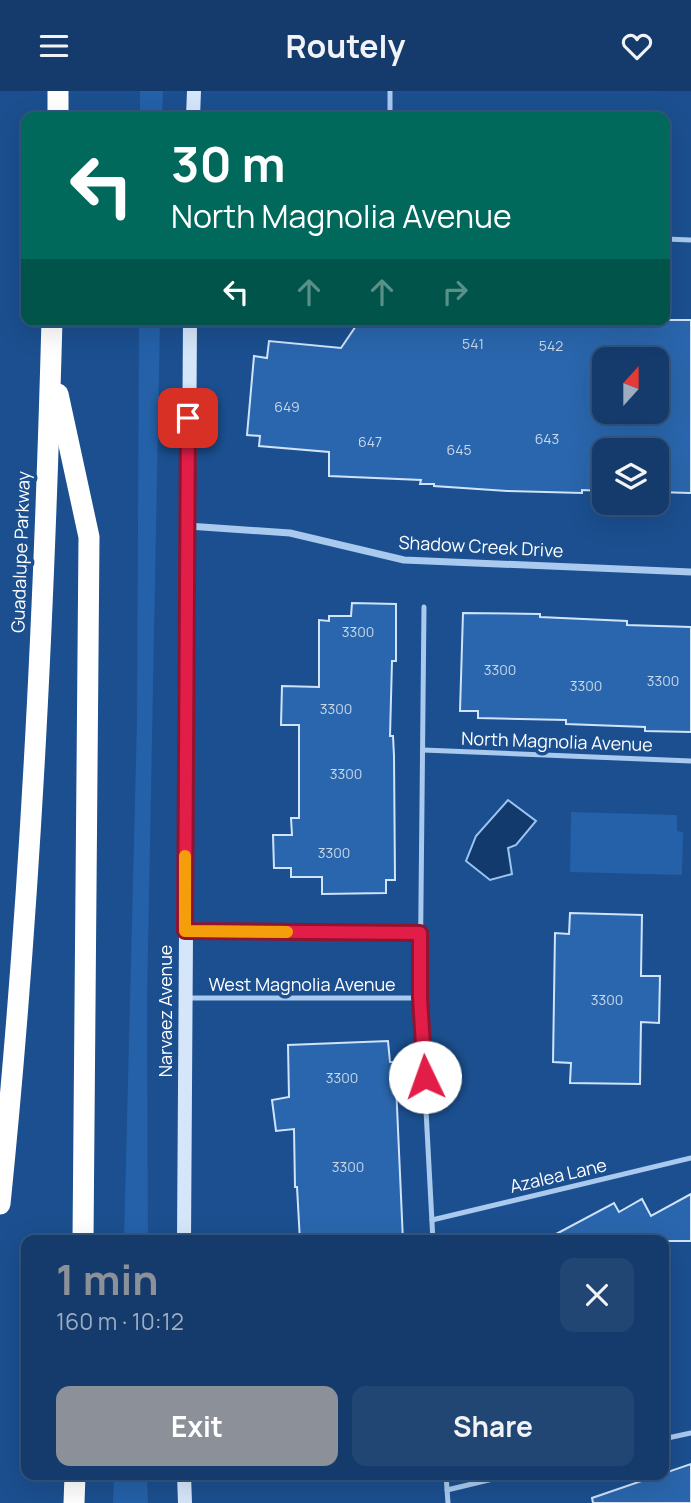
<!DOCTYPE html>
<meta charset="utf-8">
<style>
:root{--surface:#143b6b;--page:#214673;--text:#f1f3f6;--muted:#9dadc1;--line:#33557e;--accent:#8c9099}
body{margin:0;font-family:Manrope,sans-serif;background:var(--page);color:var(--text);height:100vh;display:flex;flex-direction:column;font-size:26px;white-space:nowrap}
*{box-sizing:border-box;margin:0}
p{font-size:23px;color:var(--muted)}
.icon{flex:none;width:38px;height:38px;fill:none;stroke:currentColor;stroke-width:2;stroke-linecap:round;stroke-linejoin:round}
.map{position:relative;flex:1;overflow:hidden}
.panel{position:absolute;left:21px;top:1144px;width:648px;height:245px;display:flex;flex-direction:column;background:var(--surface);border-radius:14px;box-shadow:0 7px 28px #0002,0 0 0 2px var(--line)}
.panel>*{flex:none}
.guide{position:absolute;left:21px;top:21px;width:649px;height:214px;border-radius:14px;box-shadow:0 7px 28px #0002,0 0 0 2px var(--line);background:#00695c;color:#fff;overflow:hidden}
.needle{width:46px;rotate:21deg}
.controls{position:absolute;left:592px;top:256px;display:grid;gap:14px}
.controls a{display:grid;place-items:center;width:77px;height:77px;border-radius:14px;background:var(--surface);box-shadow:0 7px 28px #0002,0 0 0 2px var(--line);font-size:35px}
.pin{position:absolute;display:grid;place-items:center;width:60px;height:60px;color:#fff;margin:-30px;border-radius:14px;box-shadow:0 4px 10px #0006}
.me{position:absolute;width:77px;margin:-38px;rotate:357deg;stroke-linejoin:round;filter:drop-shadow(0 0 5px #0008)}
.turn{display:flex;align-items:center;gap:24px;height:147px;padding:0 35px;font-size:32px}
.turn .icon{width:91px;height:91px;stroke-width:2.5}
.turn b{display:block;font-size:49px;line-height:60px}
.lanes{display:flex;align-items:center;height:66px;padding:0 35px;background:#0003;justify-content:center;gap:35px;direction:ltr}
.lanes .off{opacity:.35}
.round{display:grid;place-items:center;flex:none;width:74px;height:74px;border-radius:14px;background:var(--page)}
.headline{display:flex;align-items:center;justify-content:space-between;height:119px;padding:0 35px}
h1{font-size:42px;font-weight:700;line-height:52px;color:var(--accent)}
.action{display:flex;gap:14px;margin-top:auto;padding:14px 35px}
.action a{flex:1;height:80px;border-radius:14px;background:var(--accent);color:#fff;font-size:28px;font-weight:700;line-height:80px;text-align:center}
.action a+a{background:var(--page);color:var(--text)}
header{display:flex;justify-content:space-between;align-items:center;height:91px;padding:0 35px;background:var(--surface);font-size:32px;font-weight:700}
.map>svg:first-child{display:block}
</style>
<header><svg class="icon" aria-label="menu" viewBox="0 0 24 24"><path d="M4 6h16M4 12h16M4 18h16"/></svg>Routely<svg class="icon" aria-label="heart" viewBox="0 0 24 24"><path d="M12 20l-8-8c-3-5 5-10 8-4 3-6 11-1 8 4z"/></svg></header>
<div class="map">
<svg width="691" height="1412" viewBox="0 0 691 1412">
<rect width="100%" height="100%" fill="#1b4f8f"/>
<!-- green -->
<g fill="#2461a8">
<path d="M140,0h23l-1,26h-22z"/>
<path d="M139,229h21l-13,682 1,239h-24l13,-521z"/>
<path d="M571,721l106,3v16l6,1 -1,43 -112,-3z"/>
<path d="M114,1384h33l1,28h-35z"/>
</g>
<!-- water -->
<path fill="#123a6d" stroke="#9cc4f0" stroke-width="2" d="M508,709l28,21 -20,24 -8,3 4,26 -22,6 -24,-19 10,-25z"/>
<!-- building -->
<g fill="#2a66ad" stroke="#cfe3fa" stroke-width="2" fill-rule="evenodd">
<path d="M360,229h331v173l-35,-1v-42h-52v41l-22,-1v3l-75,-2 -73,-5v-2h-14l1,-4 -92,-4v-24l-70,-6 1,-10 -13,-1 7,-79 13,2 2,-17 72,7zM604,268h52v52h-52z"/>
<path d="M352,512l44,1v57h-4l-2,75h3l1,20 1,124h-9v13l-64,1v-17h-31v-9h-17l-1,-33h19l-1,-17h8v-93h-18l1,-39 37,1v-67l10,1v-5h22z"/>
<path d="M463,522l77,1v3l87,4v4l64,2v105l-46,-1v-4l-79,-3v-4l-88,-2v-7h-18z"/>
<path d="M570,822l72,2 -1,61h19l-1,47 -18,-1 -1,62 -70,-1 1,-20 -18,-1 2,-129 14,1z"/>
<path d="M388,950l2,21h5l8,179h-103l-3,-54h-2l-1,-58 -18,2 -4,-31 17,-3 -1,-52z"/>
<path d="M691,1103v47h-148l71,-38 5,9 23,-13 9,17z"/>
<path d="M691,1373v39h-98l-1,-5z"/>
</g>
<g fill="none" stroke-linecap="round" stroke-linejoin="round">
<!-- lane -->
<g stroke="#a9c9ee" stroke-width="5">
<path d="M390,26v-26"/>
<path d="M665,148l26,1"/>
<path d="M424,516l-4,391 13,243"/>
<path d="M423,659l268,11"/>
<path d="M189,840l231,2"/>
<path d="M187,907h233"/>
<path d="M432,1129l259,-62"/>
<path d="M663,1348l28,-6"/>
<path d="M446,1384l2,28"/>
<path d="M447,1399l63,-15"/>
</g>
<!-- street -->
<path stroke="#a9c9ee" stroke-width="7" d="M188,435l102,7 114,27 287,12"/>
<!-- secondary -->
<g stroke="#d6e6fa" stroke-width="14">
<path d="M193,26l1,-26"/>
<path d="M184,1150l6,-921"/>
<path d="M184,1384l1,28"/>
</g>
<!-- highway -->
<g stroke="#fff" stroke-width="21">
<path d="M58,26v-26"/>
<path d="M58,303l31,143 -6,704"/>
<path d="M0,1113c30,-294 44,-589 52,-884"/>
<path d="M74,1412l1,-28"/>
</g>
</g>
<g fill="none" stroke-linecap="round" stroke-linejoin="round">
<defs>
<path id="route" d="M188,327l-3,513 235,2v65l5,79"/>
</defs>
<!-- route casing -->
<use href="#route" stroke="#92132f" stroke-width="18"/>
<!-- route -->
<use href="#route" stroke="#e11d48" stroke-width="12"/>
<!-- slow -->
<path stroke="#f59e0b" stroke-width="12" d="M185,765v75l102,1"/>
</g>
<g text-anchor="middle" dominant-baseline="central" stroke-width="7" stroke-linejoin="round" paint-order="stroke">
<!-- number labels -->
<g font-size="14" fill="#cad9ea">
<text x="473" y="252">541</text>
<text x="551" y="254">542</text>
<text x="287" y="315">649</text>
<text x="547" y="347">643</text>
<text x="370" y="350">647</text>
<text x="459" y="358">645</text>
<text x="358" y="540">3300</text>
<text x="500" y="578">3300</text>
<text x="663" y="589">3300</text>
<text x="586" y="594">3300</text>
<text x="336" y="617">3300</text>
<text x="346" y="682">3300</text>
<text x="334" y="761">3300</text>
<text x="607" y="908">3300</text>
<text x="342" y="986">3300</text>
<text x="348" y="1075">3300</text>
</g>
<!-- street labels -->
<g font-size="18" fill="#fff" stroke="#1b4f8f">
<text transform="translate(481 455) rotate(3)">Shadow Creek Drive</text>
<text transform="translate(20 461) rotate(-88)">Guadalupe Parkway</text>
<text transform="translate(557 650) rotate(2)">North Magnolia Avenue</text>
<text x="302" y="893">West Magnolia Avenue</text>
<text transform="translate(165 920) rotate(-90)">Narvaez Avenue</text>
<text transform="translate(558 1084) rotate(-13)">Azalea Lane</text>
</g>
</g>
</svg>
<div class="controls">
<a><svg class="needle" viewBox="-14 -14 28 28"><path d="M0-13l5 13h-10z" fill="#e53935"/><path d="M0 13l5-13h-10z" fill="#9dadc1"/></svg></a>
<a><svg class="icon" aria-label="layers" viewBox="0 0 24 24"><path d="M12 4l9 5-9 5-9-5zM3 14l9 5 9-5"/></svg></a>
</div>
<div class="pin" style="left:188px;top:327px;background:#d93025"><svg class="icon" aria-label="arrive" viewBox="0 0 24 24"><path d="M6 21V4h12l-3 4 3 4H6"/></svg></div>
<svg class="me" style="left:425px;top:986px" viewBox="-20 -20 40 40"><circle r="19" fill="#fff"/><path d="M0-13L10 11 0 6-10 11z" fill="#e11d48"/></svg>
<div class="guide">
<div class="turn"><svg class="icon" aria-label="left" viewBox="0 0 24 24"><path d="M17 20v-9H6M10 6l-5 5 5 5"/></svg><div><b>30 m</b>North Magnolia Avenue</div></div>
<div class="lanes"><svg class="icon" aria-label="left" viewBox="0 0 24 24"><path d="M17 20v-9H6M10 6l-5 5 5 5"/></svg><svg class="icon off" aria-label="ahead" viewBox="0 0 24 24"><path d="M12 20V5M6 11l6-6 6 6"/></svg><svg class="icon off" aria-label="ahead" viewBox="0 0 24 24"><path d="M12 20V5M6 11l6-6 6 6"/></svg><svg class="icon off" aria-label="right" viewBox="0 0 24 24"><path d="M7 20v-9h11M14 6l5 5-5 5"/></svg></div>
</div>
<section class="panel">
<div class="headline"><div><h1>1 min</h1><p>160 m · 10:12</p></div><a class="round"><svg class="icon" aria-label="close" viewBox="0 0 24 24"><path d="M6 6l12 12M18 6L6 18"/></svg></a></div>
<div class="action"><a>Exit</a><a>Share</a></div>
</section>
</div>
